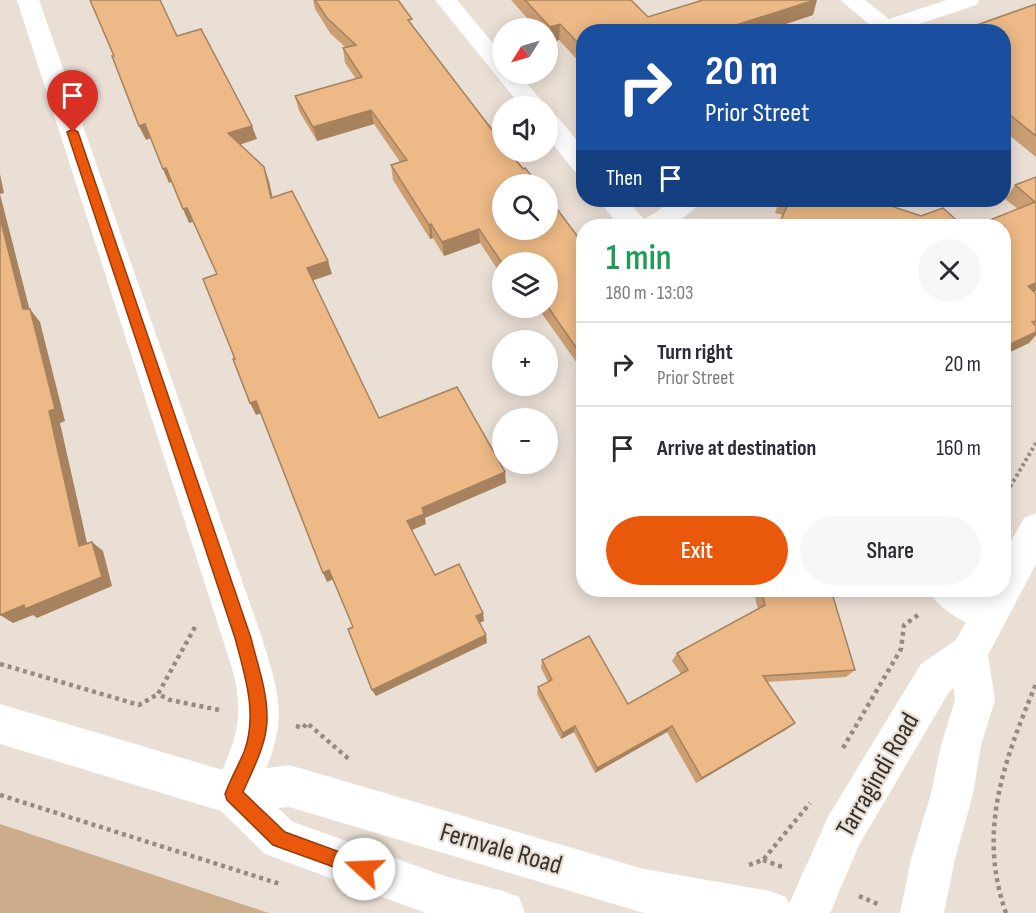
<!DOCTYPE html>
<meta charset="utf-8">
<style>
:root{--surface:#fff;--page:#f7f7f7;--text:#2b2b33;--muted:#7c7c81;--line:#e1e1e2;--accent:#ea580c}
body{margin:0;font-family:"Sofia Sans Condensed",sans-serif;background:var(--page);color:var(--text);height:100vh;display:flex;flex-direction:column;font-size:22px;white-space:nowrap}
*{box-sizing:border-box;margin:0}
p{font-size:20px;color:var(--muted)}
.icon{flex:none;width:33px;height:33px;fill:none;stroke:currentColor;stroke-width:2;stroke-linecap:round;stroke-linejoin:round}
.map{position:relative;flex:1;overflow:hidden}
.sheet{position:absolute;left:576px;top:219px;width:435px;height:378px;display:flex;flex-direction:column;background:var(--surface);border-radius:24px;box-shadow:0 3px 15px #0003}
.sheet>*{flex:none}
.banner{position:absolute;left:576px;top:24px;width:435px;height:183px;border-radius:24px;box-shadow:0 3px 15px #0003;background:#1a4fa0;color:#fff;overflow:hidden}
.needle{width:39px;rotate:233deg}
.tools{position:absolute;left:492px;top:18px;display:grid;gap:12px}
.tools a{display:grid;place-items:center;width:66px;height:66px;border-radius:50%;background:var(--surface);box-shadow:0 3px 15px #0003;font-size:30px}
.pin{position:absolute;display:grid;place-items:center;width:51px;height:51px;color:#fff;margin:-62px -26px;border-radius:50% 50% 50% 0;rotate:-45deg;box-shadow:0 0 6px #0007}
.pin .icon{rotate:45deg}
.me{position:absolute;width:66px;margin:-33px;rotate:290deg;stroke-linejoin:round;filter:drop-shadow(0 0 4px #0008)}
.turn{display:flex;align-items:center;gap:21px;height:126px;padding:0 30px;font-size:27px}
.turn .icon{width:78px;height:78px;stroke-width:2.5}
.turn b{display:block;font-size:42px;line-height:51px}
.then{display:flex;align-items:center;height:57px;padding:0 30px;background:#0003;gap:12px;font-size:22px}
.round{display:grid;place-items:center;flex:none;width:63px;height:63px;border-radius:32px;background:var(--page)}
.summary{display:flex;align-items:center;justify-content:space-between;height:102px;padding:0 30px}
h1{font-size:36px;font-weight:600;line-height:45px;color:#1e9e55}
.button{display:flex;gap:12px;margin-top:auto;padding:12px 30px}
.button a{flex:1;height:69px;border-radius:36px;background:var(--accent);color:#fff;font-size:24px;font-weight:600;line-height:69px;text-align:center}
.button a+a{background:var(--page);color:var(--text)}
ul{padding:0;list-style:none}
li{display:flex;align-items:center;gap:18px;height:84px;padding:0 30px;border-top:2px solid var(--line)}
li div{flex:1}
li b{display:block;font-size:22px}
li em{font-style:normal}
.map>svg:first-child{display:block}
</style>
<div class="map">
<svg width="1036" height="913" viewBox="0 0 1036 913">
<rect width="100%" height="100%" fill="#eadfd5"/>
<!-- green -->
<path fill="#cdac8c" d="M0,824l269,89h-269z"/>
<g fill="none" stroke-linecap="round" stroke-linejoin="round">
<!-- path-far1 -->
<path stroke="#938c84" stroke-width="4" stroke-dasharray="3 3" stroke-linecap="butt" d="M1004,497l32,-54"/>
<!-- path -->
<g stroke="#938c84" stroke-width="4.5" stroke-dasharray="4 4" stroke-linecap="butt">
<path d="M195,627l-37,67 12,6 49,10"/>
<path d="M0,664l139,41 19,-11"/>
<path d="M296,726l7,2 4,-5 43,37"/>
<path d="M843,748l58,-99 3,-24 17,-12"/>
<path d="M0,795l280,89"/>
<path d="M763,860l22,8"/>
<path d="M749,865l14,-5 47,-57"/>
<path d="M859,896l21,9"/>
<path d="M1006,913c-29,-82 -2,-152 30,-229"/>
</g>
<!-- minor -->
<g fill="#fff" fill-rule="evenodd">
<path d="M17,0h22l223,638c6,21 14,42 16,64 5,37 -15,74 -30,107l-15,6 -15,-6 -6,-15c21,-50 35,-70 20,-126z"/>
<path d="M435,0h22l45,54v20h17l27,32h-25z"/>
<path d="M840,0h25l24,19 58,-19h32l-3,5 -81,27h-34l9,-7z"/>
<path d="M548,114l9,2 27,33v25l-9,-2 -27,-34z"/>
<path d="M599,200h28l17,19 14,-8 14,-11h29l-4,6 -23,20h-55z"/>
<path d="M929,590h51l22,12 5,13 -5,13 -13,5c-21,-9 -51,-22 -60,-43z"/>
</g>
<!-- tertiary -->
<path fill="#fff" fill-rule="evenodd" d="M1036,513v51l-48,91 7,45 -14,45 -8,49 -18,65 -11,54h-44l11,-54 20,-65 10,-49 14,-45 -1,-12 -5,4 -90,153 -29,68h-186l-355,-106 -11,1 15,14 155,55 55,14 16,6 6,16h-99l-161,-59 -44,-43 -221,-67v-40l233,69 56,-8 355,104 126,22 16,6 3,7 40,-89 92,-151 35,-24 28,-50h20v-36l20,-36z"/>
</g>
<!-- wall -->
<g fill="#cc9f73">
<path d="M313,0h85l15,26 52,68 119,151v128l-46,-65h10v-46h-46v14l-22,-33 -36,13 -11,-18 -3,1 -37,-59 -2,-15 9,-3 -26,-38 -57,17 -18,-30 -4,-15 61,-17 -11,-16 -2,-15h3l-16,-15 -15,-24z"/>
<path d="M511,0h120l17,17 165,-2 -52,17h-177v35l-25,-27 -10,3 -1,-2v-13h-12z"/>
<path d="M1036,4v153l-32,-26v-99z"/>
<path d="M1036,177v114l-2,1 2,2v41l-7,8 -25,12v-129l14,-17 -13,-10 10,-14z"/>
<path d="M775,200h98l48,16 42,10h-185l5,-11 -8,-2 4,-12z"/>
<path d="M753,590h78l24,80 -9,7 -79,5 28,41 -8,6 -91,54 -29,-51 -72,41 -21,-41 -13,7 -24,-45 1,-7 10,-5 -7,-14 1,-8 86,44 53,-30 -9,-13 5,-8 81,-44z"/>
</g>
<!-- shaded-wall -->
<g fill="#a6825e">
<path d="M815,0h2l-4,15 -52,17h-47z"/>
<path d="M560,24l-1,16 -10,3 1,-16z"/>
<path d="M371,110l3,14 -57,17 -4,-14z"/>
<path d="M145,124l6,14 -5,2 -7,-14z"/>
<path d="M252,126l5,13 -24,8 -5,-14z"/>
<path d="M264,167l5,14 7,31 -5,-14z"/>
<path d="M166,168l6,13 -3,2 -6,-14z"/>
<path d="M0,174l4,19 -4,1 30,117v-2l10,13 25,99 -5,2 30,133 -11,-10 -56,-237 -23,-91z"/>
<path d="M187,208l6,14 -4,1 -6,-14z"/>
<path d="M431,224l2,14 -3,1 -1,-14z"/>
<path d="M479,229l1,14 -36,13 -2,-14z"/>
<path d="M328,261l4,13 -21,7 -4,-13z"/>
<path d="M1036,283v8l-19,8 11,-13z"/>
<path d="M1036,332v3l-7,8 -25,12v-8z"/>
<path d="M256,401l6,12 -6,2 -6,-12z"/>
<path d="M505,472l1,11 -81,35 1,6 -16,7 -3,-10 15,-13z"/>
<path d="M92,542l11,9 9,35 -75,32 -4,-3 -20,8 -13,-8z"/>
<path d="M329,570l5,9 -7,3 -4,-9z"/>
<path d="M483,613l1,8 -7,3 -1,-8z"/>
<path d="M486,635l1,8 -111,53 -4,-6z"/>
<path d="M795,723l-8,6 -91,54 6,-5z"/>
<path d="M575,726l-1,6 -13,7 2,-6z"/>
<path d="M672,726l-5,6 -72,41 2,-5z"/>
</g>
<!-- building -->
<g fill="#edb986" stroke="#a6825e" stroke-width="1.5">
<path d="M90,0h70l17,36 24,-7 51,97 -24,7 36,34 7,31 21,-7 36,70 -21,7 72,150 78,-31 48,85 -83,36 2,6 -17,7 28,54 24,-11 24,49 -7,3 10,19 -114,55 -24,-61 5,-2 -24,-57 -6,3 -67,-172 -6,2 -17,-44h2l-32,-80 14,-5 -30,-66 -4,1 -17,-41 -3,1 -18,-45 -6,2 -27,-70h2z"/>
<path d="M315,0h83l14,19 -4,1 94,123v9h7l14,17 2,-1 13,16h-36v46h46v-33l36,48v114l-36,-52v-45h-46v1l-23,-34 -37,13 -11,-18 -2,1 -38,-60 16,-5 -36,-50 -58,17 -18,-31 67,-19 -19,-29 13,-3 -29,-27z"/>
<path d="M525,0h106l17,17 55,-17h112l-101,32h-130v17l-24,-25 -10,3z"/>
<path d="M1036,4v132l-32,-26v-78h-47z"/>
<path d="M1036,177v106l-8,3 8,8v27l-4,1 4,4v6l-32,15v-121h-29l60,-24 -20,-17z"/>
<path d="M781,200h92l48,16 22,-8 20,18h-169l-14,-4 9,-20z"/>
<path d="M0,218l23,91h7l25,100 -6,2 30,135 13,-4 10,35 -77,32 -1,-4 -24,10z"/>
<path d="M761,590h70l24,80 -92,6 32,47 -93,55 -30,-52 -75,42 -22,-42 -12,7 -25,-46 14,-7 -10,-20 47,-24 39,68 60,-34 -11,-17 88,-48z"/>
</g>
<!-- route -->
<path fill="#ea580c" stroke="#983908" stroke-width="1.5" d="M73,129l5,3 173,506c6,25 16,52 16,78 1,26 -14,53 -24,76l42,40 85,31 3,6 -3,6 -6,3 -91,-33 -46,-45 -2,-6c5,-14 13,-28 19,-42 14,-38 1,-76 -9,-114l-168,-506z"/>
<g text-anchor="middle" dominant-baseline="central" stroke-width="4.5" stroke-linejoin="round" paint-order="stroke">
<!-- near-street labels -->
<g font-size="27" fill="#36322e" stroke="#eadfd5">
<text transform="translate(878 775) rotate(-60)">Tarragindi Road</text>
<text transform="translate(501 849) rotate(16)">Fernvale Road</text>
</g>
</g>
</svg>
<div class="tools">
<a><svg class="needle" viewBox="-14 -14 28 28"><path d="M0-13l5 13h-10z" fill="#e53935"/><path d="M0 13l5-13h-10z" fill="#7c7c81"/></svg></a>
<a><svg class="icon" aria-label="sound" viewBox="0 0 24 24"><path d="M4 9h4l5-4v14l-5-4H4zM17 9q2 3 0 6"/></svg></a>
<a><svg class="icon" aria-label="search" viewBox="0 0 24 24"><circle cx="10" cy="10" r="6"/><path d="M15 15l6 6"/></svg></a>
<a><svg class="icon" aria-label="layers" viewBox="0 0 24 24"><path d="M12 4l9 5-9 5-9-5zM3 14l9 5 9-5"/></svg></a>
<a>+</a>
<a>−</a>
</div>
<div class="pin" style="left:73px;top:132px;background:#d93025"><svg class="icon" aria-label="arrive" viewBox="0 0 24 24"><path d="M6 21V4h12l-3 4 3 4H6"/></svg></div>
<svg class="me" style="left:364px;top:869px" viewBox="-20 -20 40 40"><circle r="19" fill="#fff"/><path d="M0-13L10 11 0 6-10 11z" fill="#ea580c"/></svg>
<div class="banner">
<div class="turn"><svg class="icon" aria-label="right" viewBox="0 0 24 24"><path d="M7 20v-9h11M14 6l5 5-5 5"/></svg><div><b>20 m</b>Prior Street</div></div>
<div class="then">Then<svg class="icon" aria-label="arrive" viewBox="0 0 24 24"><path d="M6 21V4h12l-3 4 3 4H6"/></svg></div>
</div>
<section class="sheet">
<div class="summary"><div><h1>1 min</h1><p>180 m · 13:03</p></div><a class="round"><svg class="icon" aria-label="close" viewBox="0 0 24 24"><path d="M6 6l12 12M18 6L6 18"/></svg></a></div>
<ul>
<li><svg class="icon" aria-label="right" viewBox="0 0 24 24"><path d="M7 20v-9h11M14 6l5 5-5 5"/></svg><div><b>Turn right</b><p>Prior Street</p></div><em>20 m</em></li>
<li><svg class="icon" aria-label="arrive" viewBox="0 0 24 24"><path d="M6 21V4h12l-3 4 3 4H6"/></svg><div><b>Arrive at destination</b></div><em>160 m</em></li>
</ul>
<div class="button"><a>Exit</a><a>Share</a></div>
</section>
</div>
